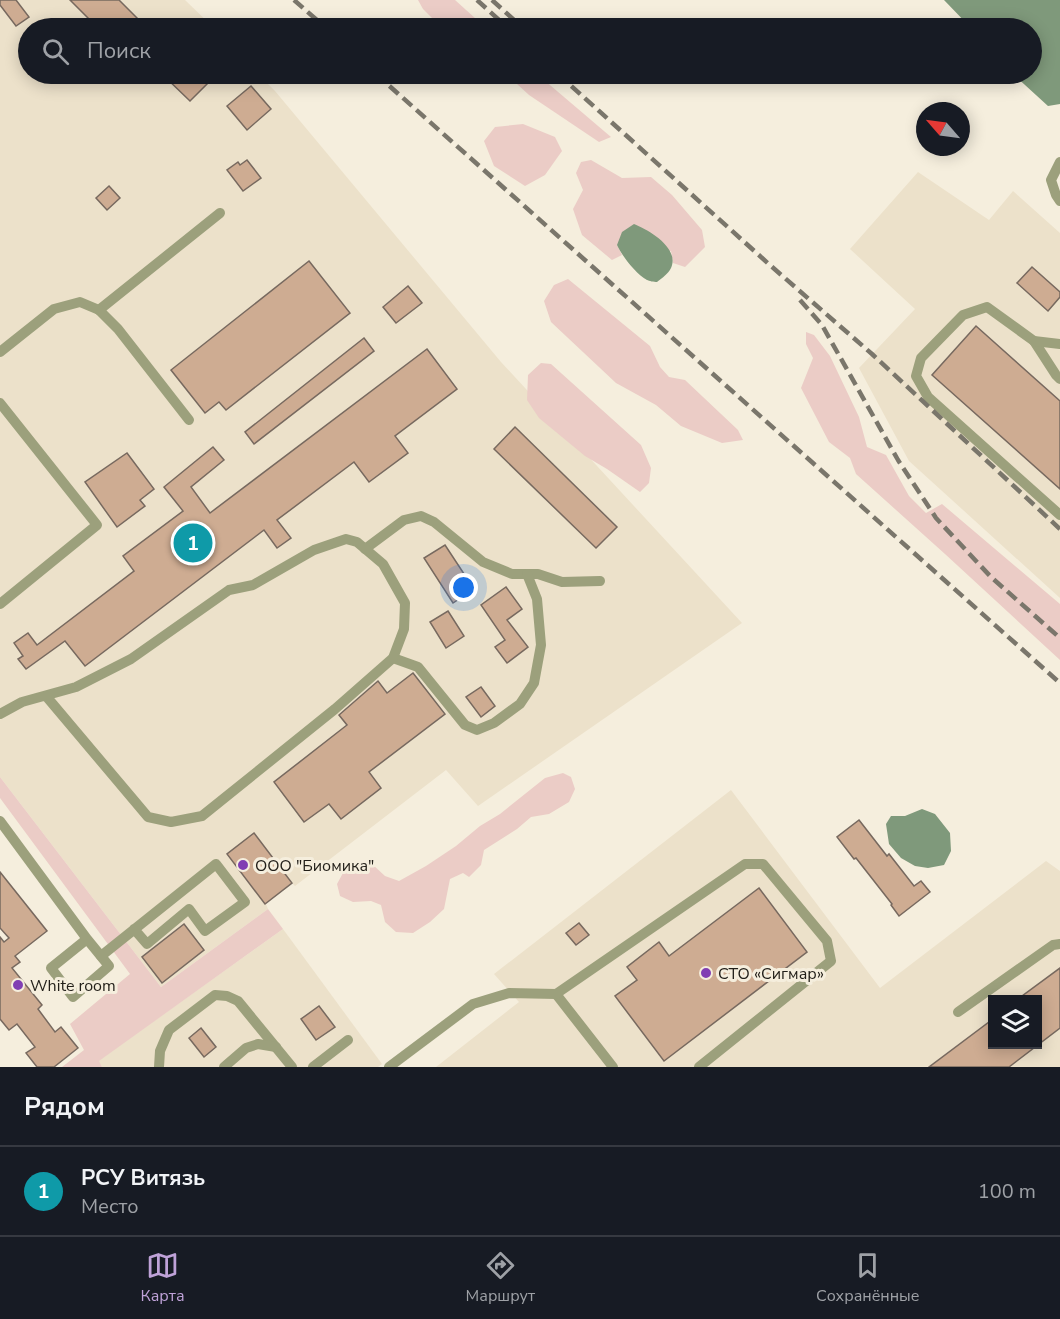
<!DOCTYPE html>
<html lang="ru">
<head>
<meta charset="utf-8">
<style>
  :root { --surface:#171b24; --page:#242831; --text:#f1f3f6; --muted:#9ea1a6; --line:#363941; --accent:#bfa2d8 }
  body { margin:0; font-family:"Nunito Sans",sans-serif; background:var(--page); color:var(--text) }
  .controls { position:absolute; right:18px; bottom:18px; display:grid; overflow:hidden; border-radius:0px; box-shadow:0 3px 15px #0003 }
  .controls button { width:54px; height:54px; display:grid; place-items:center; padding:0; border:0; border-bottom:2px solid var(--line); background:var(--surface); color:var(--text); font:30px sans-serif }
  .compass { position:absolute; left:916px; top:102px; width:54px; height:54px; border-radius:50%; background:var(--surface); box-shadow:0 3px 15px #0003; rotate:298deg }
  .you { position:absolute; left:464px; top:588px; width:21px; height:21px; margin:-15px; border:4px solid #fff; border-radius:50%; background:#1a73e8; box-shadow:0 0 0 9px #1a73e833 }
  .badge { display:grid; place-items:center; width:39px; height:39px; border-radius:50%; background:var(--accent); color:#fff; font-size:20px; font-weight:700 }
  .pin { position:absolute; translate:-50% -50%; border:3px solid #fff; box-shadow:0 2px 6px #0006 }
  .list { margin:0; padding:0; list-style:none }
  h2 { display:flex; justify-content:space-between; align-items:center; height:78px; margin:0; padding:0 24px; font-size:26px }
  h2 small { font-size:20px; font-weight:400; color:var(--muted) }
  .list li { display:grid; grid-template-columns:39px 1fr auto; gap:18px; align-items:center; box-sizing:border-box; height:90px; padding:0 24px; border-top:2px solid var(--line) }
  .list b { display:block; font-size:22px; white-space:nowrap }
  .list p { margin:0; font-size:20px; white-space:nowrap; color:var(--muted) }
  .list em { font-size:20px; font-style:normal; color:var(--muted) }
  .icon { flex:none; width:33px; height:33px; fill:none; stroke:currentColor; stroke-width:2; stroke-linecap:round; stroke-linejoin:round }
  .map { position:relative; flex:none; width:1060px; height:1067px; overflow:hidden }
  .search { position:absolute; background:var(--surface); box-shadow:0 3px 15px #0003; left:18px; right:18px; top:18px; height:66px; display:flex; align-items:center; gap:15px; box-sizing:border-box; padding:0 21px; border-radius:33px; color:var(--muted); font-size:22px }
  .sheet { height:168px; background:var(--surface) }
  nav { display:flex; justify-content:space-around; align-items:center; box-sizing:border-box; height:84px; border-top:2px solid var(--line); background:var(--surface); font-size:16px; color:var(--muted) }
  nav a { display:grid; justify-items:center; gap:3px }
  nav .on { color:var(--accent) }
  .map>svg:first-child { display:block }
</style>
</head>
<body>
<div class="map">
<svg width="1060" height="1067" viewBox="0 0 1060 1067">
  <rect width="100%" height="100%" fill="#f5eedd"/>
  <g fill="#ece1ca" fill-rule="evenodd">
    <path d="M0 0H185L214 28H28V74H258L275 91 501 362 742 623 478 806 446 770 295 886 292 883 266 904 268 909 161 987 0 777Z"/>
    <path d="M918 172 989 220 1013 191 1060 233V598L909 461 859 368 915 309 850 249Z"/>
    <path d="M731 790 880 988 1046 861 1060 871V1067H436L519 1002 494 974ZM992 1000H1038V1044H992Z"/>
    <path d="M283 929 382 1064 378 1067H102L98 1061Z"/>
  </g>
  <g fill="#ebccc6">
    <path d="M418 0H455L486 28H442L423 9Z"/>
    <path d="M506 74H537L611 137 599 142 529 95Z"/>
    <path d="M523 124 555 137 562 151 545 175 525 186 494 166 484 141 495 127Z"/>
    <path d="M591 160 622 178 651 177 672 195 702 230 705 247 685 267 673 263 671 251 617 245 622 255 612 260 582 235 573 209 583 190 576 173 581 162Z"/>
    <path d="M568 279 650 346 660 367 669 377 685 380 738 430 743 440 722 443 681 426 656 405 616 383 551 322 544 301 554 285Z"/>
    <path d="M806 332 814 335 830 356 859 417 867 447 886 455 909 496 926 513 942 504 1060 604V660L945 554 856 474 850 458 829 442 801 388 813 358 806 344Z"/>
    <path d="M541 363 551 364 641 445 651 468 649 483 640 492 607 469 585 456 539 418 527 400 528 375Z"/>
    <path d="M563 773 571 777 575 789 569 802 549 814 531 817 517 829 484 850 481 865 469 877 463 873 450 879 444 909 430 922 413 933 396 932 385 922 381 905 371 901 353 902 340 896 337 884 343 873 355 862 372 864 385 876 399 881 426 866 456 846 480 826 500 814 545 778Z"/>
    <path d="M0 777 161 987 268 909 283 929 99 1061 102 1067H62L84 1050 70 1024 130 974 0 798Z"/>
  </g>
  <g fill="#7f997b">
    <path d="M944 0H1060V104L1048 106 1013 74H1032V28H971Z"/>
    <path d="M634 224C649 230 680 248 671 268 668 274 662 278 657 282 654 282 649 281 647 280 636 274 622 256 617 245L622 232Z"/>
    <path d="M922 809 935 814 950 833 951 851 944 865 928 868 915 866 901 858 889 844 886 824 891 816H905Z"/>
  </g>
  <g fill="#ceac92" stroke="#77695f" stroke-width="1.5">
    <path d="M0 0H16L29 17 16 26 0 5Z"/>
    <path d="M70 0H119L147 28H98Z"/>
    <path d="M162 74H196L207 84 190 101Z"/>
    <path d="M251 86 271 109 247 130 227 106Z"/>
    <path d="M247 160 261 178 243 191 227 170 238 162 240 165Z"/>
    <path d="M109 186 120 198 107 210 96 198Z"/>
    <path d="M309 261 350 313 226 410 219 402 205 413 171 370Z"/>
    <path d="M1032 267 1060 292V297L1048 311 1017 283Z"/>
    <path d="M408 286 422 303 396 323 383 307Z"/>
    <path d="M976 326 1060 401V489L932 375Z"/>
    <path d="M364 338 374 351 254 444 245 432Z"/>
    <path d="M427 349 457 389 395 436 408 453 369 482 354 462 277 520 291 538 277 548 264 530 85 666 65 641 26 669 18 659 23 656 14 643 28 633 37 645 134 571 123 556 183 511 164 487 213 447 224 460 191 487 210 513Z"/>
    <path d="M515 427 617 527 596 548 494 449Z"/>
    <path d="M127 453 154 489 140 500 145 506 117 527 85 482Z"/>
    <path d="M445 545 474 589 453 603 424 558Z"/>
    <path d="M506 587 522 609 507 620 528 647 507 663 495 647 505 640 481 605Z"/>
    <path d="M448 611 464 636 446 648 430 622Z"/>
    <path d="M413 673 445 714 369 772 381 788 341 819 329 804 304 822 274 782 347 725 339 715 378 681 387 693Z"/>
    <path d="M481 687 495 706 481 717 466 697Z"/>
    <path d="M859 820 887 856 889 854 914 886 921 881 930 892 899 916 891 905 892 904 856 858 854 859 837 837Z"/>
    <path d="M254 833 292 883 265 904 227 854Z"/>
    <path d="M0 872 47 931 15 956 20 962 12 968 42 1005 38 1009 55 1032 61 1027 78 1048 54 1067H37L26 1053 35 1047 17 1024 9 1030 0 1019V937L4 942 9 938 0 928Z"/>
    <path d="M759 888 807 952 664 1061 615 996 637 980 627 967 659 942 669 956Z"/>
    <path d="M579 923 589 935 576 945 566 933Z"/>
    <path d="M184 924 204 950 162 983 142 957Z"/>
    <path d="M1060 968V1028L1009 1067H929L993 1019V1044H1038V999H1018Z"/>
    <path d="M319 1006 335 1027 316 1040 301 1019Z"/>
    <path d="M201 1028 216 1047 204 1057 189 1038Z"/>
  </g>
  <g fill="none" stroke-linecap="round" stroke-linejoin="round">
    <g stroke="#9ca07c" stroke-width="10">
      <path d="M1060 162 1051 180 1056 195 1060 201"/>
      <path d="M99 310 220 213"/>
      <path d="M1034 341 1056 375 1060 379"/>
      <path d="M1060 344 1034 341 987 307 963 315 921 358 916 376 928 397 1060 515"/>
      <path d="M0 352 54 309 80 302 99 310 118 329 189 420"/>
      <path d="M0 403 97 525 0 604"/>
      <path d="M365 549 404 520 421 516 434 522 483 562 512 574H538L562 582 600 581"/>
      <path d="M393 658 418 667 465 725 477 730 494 723 520 704 534 683 541 645 537 599 527 574"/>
      <path d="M0 714 22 702 76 687 131 659 229 590 253 585 314 550 346 539 357 542 383 564 405 603 404 629 393 658 335 709 202 816 171 822 148 817 46 696"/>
      <path d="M0 821 87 939 109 966 73 997 51 968 87 939"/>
      <path d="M101 956 216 864 245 902 205 931 189 909 147 944 134 929"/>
      <path d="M556 994 613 1067"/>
      <path d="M958 1012 1053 945 1060 944"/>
      <path d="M159 1067 160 1051 169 1030 215 995 227 996 238 1001 292 1067"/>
      <path d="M224 1067 246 1048 258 1044 276 1047"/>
      <path d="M313 1067 348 1040"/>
      <path d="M389 1067 473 1004 509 993 556 994 745 864H763L827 941 831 961 699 1067"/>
    </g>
    <g stroke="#7a766b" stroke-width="4.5" stroke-dasharray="12 6" stroke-linecap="butt">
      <path d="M294 0 326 28"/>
      <path d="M477 0 508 28"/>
      <path d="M492 0 523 28"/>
      <path d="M376 74 1060 683"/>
      <path d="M558 74 771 266 872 354 1060 529"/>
      <path d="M800 300 822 325 898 460 936 518 991 577 1060 638"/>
    </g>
  </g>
  <g fill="#813eb3" stroke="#f5eedd" stroke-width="2">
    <circle cx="243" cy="865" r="6"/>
    <circle cx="706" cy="973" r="6"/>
    <circle cx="18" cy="985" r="6"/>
  </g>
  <g text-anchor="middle" stroke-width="6" stroke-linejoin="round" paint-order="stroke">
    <g font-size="16" fill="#211e18" stroke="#f5eedd" text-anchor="start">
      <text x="255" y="871">ООО "Биомика"</text>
      <text x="718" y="979">СТО «Сигмар»</text>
      <text x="30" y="991">White room</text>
    </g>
  </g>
</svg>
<div class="controls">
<button><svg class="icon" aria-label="layers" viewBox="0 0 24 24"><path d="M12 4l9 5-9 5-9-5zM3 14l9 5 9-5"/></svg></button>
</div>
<svg class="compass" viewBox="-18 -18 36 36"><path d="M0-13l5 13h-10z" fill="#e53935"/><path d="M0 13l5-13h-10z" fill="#9ea1a6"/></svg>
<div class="you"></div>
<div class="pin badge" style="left:193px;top:543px;background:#0f9aa8">1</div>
<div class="search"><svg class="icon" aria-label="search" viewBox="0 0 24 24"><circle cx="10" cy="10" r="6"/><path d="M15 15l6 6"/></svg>Поиск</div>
</div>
<section class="sheet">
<h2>Рядом<small></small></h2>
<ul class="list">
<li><span class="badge" style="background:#0f9aa8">1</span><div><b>РСУ Витязь</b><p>Место</p></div><em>100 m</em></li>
</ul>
</section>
<nav>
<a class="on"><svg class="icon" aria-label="map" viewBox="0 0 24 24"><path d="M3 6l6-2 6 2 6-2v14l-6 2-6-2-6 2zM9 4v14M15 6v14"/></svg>Карта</a>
<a><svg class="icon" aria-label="directions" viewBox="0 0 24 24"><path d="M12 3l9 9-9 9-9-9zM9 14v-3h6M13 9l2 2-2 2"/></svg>Маршрут</a>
<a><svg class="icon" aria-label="saved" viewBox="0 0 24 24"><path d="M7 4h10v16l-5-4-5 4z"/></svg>Сохранённые</a>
</nav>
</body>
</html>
